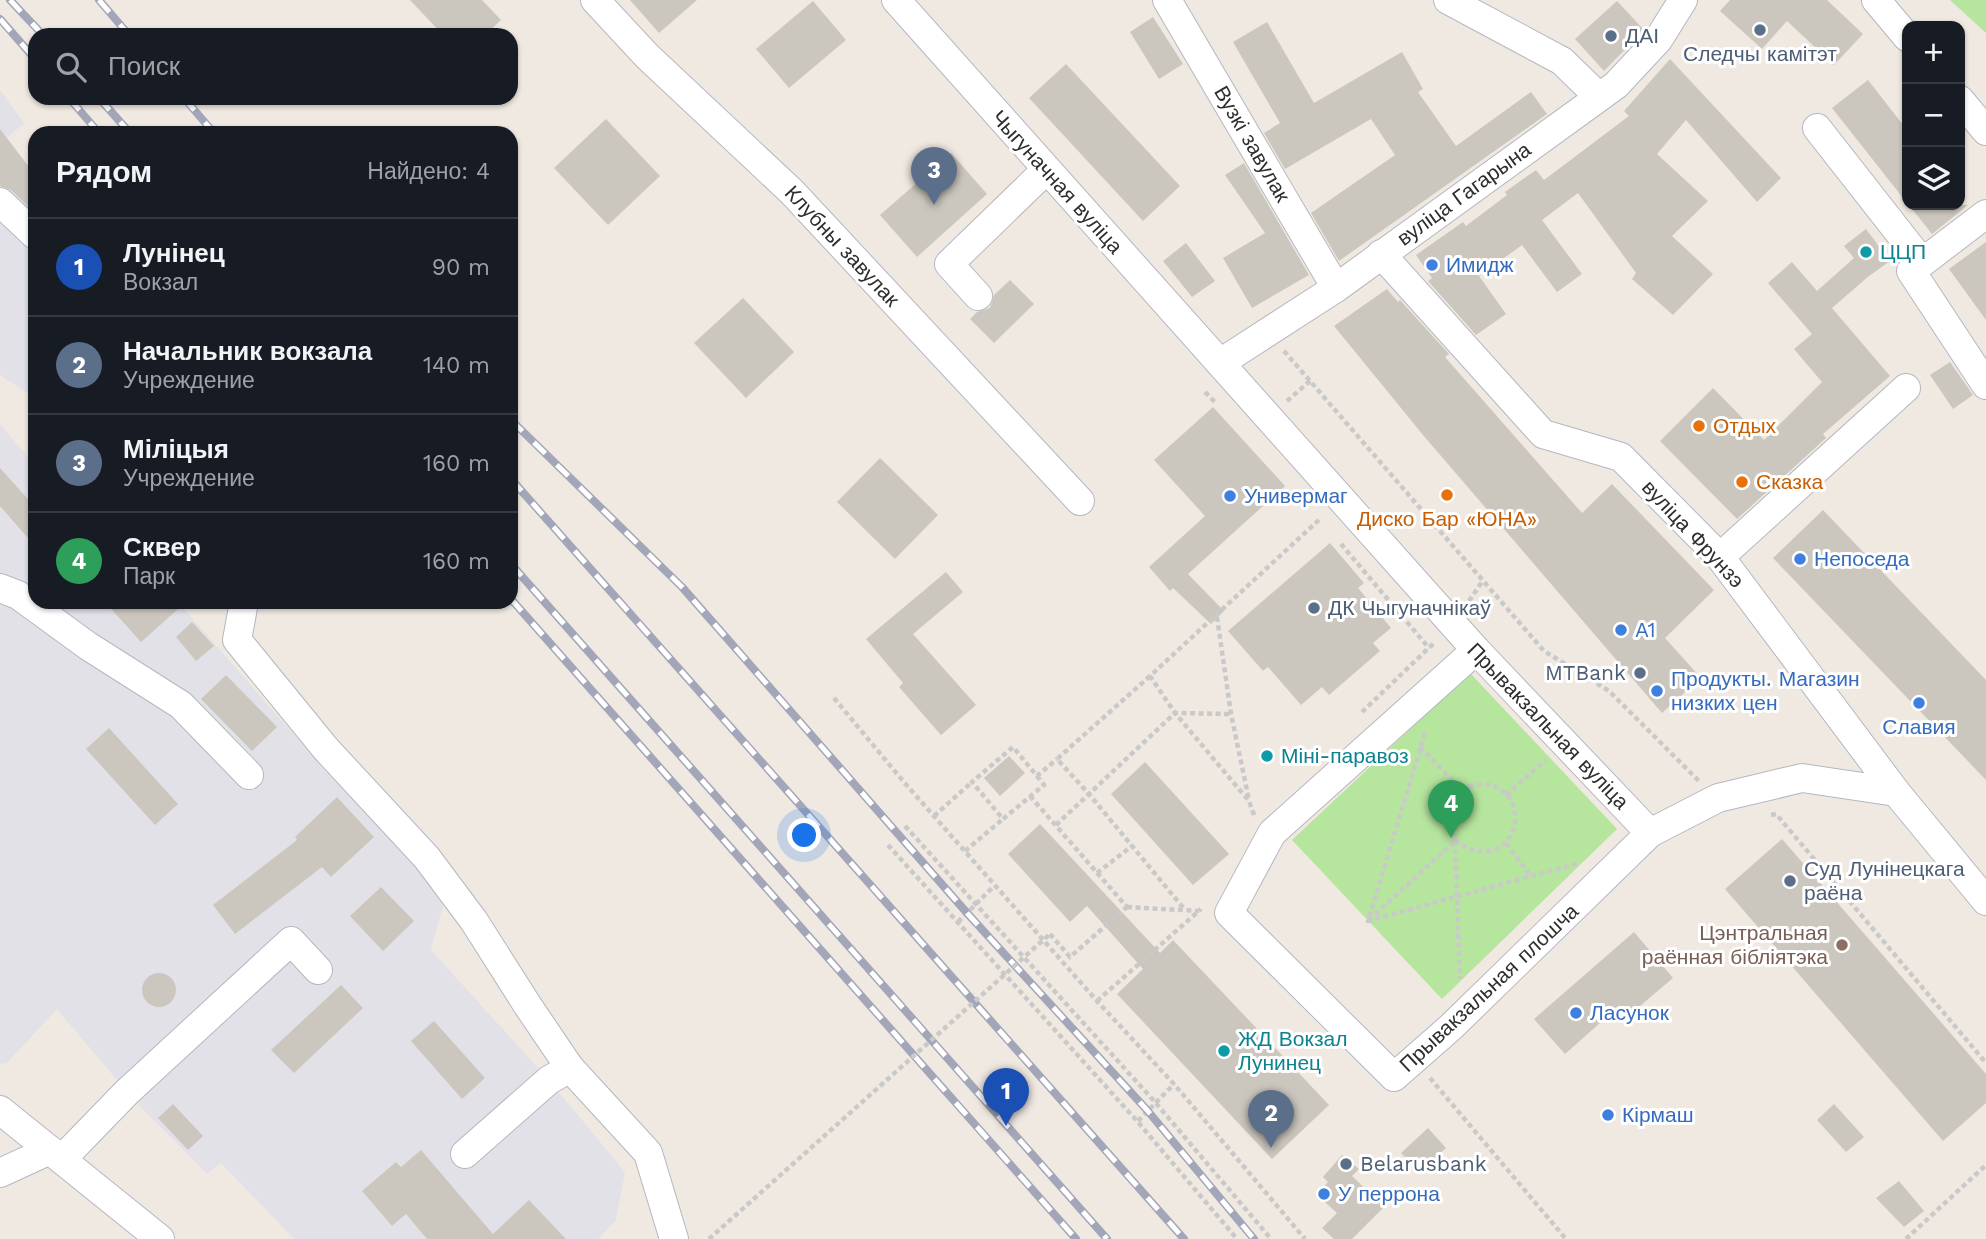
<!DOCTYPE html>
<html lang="ru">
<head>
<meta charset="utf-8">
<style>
  :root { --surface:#171b24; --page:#242831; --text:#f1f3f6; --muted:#9ea1a6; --line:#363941; --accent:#4264fb }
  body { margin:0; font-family:"Work Sans",sans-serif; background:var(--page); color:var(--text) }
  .controls { position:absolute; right:21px; top:21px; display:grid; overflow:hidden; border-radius:14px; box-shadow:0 2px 5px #0004 }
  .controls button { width:63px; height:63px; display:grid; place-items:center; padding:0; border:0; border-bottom:2px solid var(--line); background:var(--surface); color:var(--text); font:35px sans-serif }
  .you { position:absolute; left:805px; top:836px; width:24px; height:24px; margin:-18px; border:5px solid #fff; border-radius:50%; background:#1a73e8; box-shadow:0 0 0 10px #1a73e833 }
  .badge { display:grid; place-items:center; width:46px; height:46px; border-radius:50%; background:var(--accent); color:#fff; font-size:23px; font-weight:700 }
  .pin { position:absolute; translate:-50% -58px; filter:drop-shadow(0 2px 4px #0008) }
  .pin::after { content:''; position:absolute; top:37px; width:24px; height:21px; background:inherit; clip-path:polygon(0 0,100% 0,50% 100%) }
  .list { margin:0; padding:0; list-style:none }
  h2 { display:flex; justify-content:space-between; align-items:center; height:91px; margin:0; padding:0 28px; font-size:30px }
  h2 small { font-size:23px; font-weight:400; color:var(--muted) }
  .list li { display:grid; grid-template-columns:46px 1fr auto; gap:21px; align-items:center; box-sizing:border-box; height:98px; padding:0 28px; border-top:2px solid var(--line) }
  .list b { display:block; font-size:26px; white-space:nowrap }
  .list p { margin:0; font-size:23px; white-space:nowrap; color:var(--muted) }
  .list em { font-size:23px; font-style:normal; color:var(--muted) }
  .icon { flex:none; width:38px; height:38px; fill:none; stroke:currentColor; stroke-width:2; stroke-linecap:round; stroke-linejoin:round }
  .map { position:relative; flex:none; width:1986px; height:1239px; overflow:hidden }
  .search { position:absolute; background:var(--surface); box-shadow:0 2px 5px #0004; left:28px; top:28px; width:490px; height:77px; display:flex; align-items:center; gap:18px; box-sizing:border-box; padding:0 24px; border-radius:21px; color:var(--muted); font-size:26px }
  .panel { position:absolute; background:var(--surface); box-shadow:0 2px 5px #0004; left:28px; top:126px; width:490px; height:483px; border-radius:21px }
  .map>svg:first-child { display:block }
</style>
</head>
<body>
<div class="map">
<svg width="1986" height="1239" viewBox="0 0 1986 1239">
  <rect width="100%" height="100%" fill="#efe9e1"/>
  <g fill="#e3e1e8">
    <path d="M0 90 24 123 7 138 35 175V398L0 375Z"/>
    <path d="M0 424 35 465V602H178L329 775 446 895 431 950 549 1080 625 1172 616 1220 598 1239H294L221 1163 207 1174 132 1098 57 1009 7 1063 0 1064Z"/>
  </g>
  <g fill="#b6e59e">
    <path d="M1950 0H1986V33Z"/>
    <path d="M1470 673 1617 829 1442 999 1292 840Z"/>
  </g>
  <g fill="#cbc7bf">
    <path d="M410 0H482L501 20 485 35H443Z"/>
    <path d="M630 0H697L659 33Z"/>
    <path d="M1730 0H1827L1863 34 1834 65 1787 21 1762 49 1720 11Z"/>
    <path d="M813 1 846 40 789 88 756 49Z"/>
    <path d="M1617 1 1644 30 1604 71 1575 39Z"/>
    <path d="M1153 17 1183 64 1159 79 1130 32Z"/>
    <path d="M1267 22 1314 103 1402 52 1423 89 1418 92 1456 146 1531 92 1547 114 1339 261 1311 213 1395 155 1371 119 1285 169 1264 133 1280 123 1233 42Z"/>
    <path d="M1670 59 1781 178 1757 202 1686 120 1657 154 1708 201 1672 236 1713 274 1673 315 1632 279 1636 273 1578 193 1542 220 1582 274 1557 292 1522 245 1479 276 1506 314 1476 335 1428 281 1432 278 1416 255 1463 222 1466 226 1507 195 1505 192 1536 170 1544 180 1629 116 1624 111Z"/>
    <path d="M1066 64 1180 186 1143 221 1029 98Z"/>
    <path d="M1868 80 1907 130V203L1832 108Z"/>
    <path d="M606 119 660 176 608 225 554 168Z"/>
    <path d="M0 129 35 175V208L32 210 11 190 0 186Z"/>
    <path d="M951 153 987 194 917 257 880 215Z"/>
    <path d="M1244 163 1309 275 1252 308 1223 258 1265 233 1225 175Z"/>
    <path d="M1909 205H1968L1932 234Z"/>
    <path d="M1866 229 1890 261 1869 276 1832 308 1890 376 1823 434 1826 438 1737 519 1660 441 1713 388 1764 440 1822 382 1794 349 1812 334 1768 283 1792 262 1817 291 1854 258 1844 246Z"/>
    <path d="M1986 242V320L1949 269Z"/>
    <path d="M1186 243 1215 281 1192 297 1163 261Z"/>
    <path d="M1010 280 1034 304 994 343 970 319 977 312 990 308 994 295Z"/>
    <path d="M1387 289 1398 302 1400 300 1449 354 1445 357 1582 513 1612 484 1714 590 1665 638 1701 678 1662 713 1423 435 1334 326Z"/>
    <path d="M743 298 794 352 746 398 694 343Z"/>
    <path d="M1950 362 1973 395 1953 409 1930 375Z"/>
    <path d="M1213 407 1285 486 1188 574 1224 611 1211 624 1173 588 1170 591 1149 567 1205 516 1154 460Z"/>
    <path d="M880 458 938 515 895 559 837 502Z"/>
    <path d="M0 468 35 507V546L0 506Z"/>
    <path d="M1823 510 1986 680V780L1773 558Z"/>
    <path d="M1330 543 1364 583 1358 588 1391 628 1373 643 1380 651 1329 695 1322 687 1301 705 1268 667 1263 671 1228 631Z"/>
    <path d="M946 572 963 592 913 634 976 705 941 735 899 687 903 683 866 639Z"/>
    <path d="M105 602H186L141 642Z"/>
    <path d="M192 622 214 646 196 661 176 637Z"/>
    <path d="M226 675 277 727 252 751 201 699Z"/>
    <path d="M109 728 178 804 155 825 86 749Z"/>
    <path d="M1009 756 1025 773 1000 796 984 778Z"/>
    <path d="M1145 762 1229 854 1193 885 1111 794Z"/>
    <path d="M337 797 374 837 331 877 322 867 235 934 213 905 297 840 295 837Z"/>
    <path d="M1040 824 1160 953 1173 940 1329 1105 1272 1159 1117 994 1143 969 1087 906 1070 922 1008 854Z"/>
    <path d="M1782 839 1986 1074V1103L1943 1141 1725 889Z"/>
    <path d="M381 887 414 921 383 951 350 916Z"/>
    <path d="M1634 932 1673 978 1627 1017 1618 1007 1565 1054 1534 1019Z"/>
    <circle cx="159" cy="990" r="17"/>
    <path d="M341 985 363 1008 294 1073 271 1050Z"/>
    <path d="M434 1021 485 1078 462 1099 411 1041Z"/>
    <path d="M173 1104 203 1136 188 1150 158 1118Z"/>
    <path d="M1834 1104 1864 1137 1846 1152 1817 1120Z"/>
    <path d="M1428 1128 1446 1148 1419 1172 1401 1153Z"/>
    <path d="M421 1150 493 1234 529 1200 566 1239H427L406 1214 392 1226 362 1191 396 1162 401 1167Z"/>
    <path d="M1342 1155 1359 1169 1352 1176 1384 1207 1352 1239H1334L1322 1228 1337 1213 1317 1195 1328 1182 1323 1177Z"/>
    <path d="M1899 1181 1924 1211 1904 1227 1876 1198Z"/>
  </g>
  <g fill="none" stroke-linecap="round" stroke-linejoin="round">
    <defs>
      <g id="minor">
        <path d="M595 0 647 56 792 192 1080 501"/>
        <path d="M896 0 1476 650 1650 833"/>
        <path d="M1167 0 1336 288"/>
        <path d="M1448 0 1562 61 1599 97"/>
        <path d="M1876 0 1907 37"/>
        <path d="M1960 100 1986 131"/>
        <path d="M1817 128 1922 262"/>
        <path d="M0 202 35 235"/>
        <path d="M1986 214 1911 271 1986 385"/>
        <path d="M1381 254 1543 434 1621 457 1720 557 1896 792 1986 901"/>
        <path d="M978 296 949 264 1046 170"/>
        <path d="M1220 363 1336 288 1616 85 1658 40 1683 0"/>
        <path d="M1720 557 1906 388"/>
        <path d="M0 588 18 595 88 646 181 705 249 775"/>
        <path d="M244 602 237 640 326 749 427 858 474 921 528 1006 570 1068"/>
        <path d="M1476 650 1272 833 1229 913 1394 1077 1451 1027 1650 833 1718 798 1802 778 1896 792"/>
        <path d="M0 1110 160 1239"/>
        <path d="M465 1154 549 1080 570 1068 648 1153 674 1239"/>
        <path d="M62 1159 127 1092 291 941 318 970"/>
        <path d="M0 1173 50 1150"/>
      </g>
    </defs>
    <use href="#minor" stroke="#b4b7c1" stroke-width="30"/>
    <g stroke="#c9c9c9" stroke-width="4.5" stroke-dasharray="5 3.5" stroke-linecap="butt">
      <path d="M1284 351 1544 651 1609 691 1699 781"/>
      <path d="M1205 392 1215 402"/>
      <path d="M1287 401 1310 381"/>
      <path d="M1341 544 1429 648"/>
      <path d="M1469 601 1482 582"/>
      <path d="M1217 617 1231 714 1249 800"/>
      <path d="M1150 676 1057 759 1089 794 1185 910"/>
      <path d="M834 698 903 781 1097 1001 1174 1084 1305 1239"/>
      <path d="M1362 712 1434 643"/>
      <path d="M1425 733 1368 921 1579 863"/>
      <path d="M1420 747 1462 790"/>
      <path d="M1037 776 1044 785 1003 819 972 782 1013 747 1037 776 1057 759"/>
      <path d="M1506 795 1546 760"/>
      <path d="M1030 796 1127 907"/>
      <path d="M1254 815 1249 801 1175 713 1150 676 1320 519"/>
      <path d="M1771 815 1776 814 1986 1063"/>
      <path d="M934 816 972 782"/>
      <path d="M1056 825 1175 713 1231 714"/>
      <path d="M905 826 1155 1102 1271 1239"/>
      <path d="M1455 840C1472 855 1499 857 1511 835 1516 827 1516 817 1514 808 1500 762 1426 788 1455 840L1460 979"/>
      <path d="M1506 843 1531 876"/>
      <path d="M888 845 1137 1121 1237 1239"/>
      <path d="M965 851 1003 819"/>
      <path d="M1097 873 1132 846"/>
      <path d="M1127 907 1199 911"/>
      <path d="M1369 920 1455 841"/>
      <path d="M958 922 994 886"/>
      <path d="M1050 934 1070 957 1127 907"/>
      <path d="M1097 1001 1201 909"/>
      <path d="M1430 1078 1566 1239"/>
      <path d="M1138 1121 1174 1084"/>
      <path d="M1906 1239 1986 1165"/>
    </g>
    <use href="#minor" stroke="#fff" stroke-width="28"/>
    <defs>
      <g id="rail">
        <path d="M10 0 43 35"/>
        <path d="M99 0 129 35"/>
        <path d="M0 19 35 59"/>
        <path d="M69 98 99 133"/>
        <path d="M99 98 130 133"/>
        <path d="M184 98 214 133"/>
        <path d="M511 420 682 587 967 913 1147 1110 1254 1239"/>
        <path d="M511 479 1184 1239"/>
        <path d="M511 564 1107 1239"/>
        <path d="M511 599 1076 1239"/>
      </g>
    </defs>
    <use href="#rail" stroke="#a3a6b8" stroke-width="8"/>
    <use href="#rail" stroke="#fff" stroke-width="5" stroke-dasharray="16" stroke-linecap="butt"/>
    <path stroke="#c9c9c9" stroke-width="4.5" stroke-dasharray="5 3.5" stroke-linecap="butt" d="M709 1239 1050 934"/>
  </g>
  <g fill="#5c6f8a" stroke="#fff" stroke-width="2.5">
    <circle cx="1760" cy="30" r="7"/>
    <circle cx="1611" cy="36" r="7"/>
    <circle cx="1314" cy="608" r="7"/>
    <circle cx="1640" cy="673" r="7"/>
    <circle cx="1790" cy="881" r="7"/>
    <circle cx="1346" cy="1164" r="7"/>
  </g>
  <g fill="#0f9aa8" stroke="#fff" stroke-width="2.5">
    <circle cx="1866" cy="252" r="7"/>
    <circle cx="1267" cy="756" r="7"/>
    <circle cx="1224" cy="1051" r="7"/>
  </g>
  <g fill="#3f7fe0" stroke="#fff" stroke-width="2.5">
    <circle cx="1432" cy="265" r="7"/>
    <circle cx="1230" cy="496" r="7"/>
    <circle cx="1800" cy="559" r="7"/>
    <circle cx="1621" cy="630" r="7"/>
    <circle cx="1657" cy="691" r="7"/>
    <circle cx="1919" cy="703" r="7"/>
    <circle cx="1576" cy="1013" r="7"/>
    <circle cx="1608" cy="1115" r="7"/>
    <circle cx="1324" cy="1194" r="7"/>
  </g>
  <g fill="#e8710a" stroke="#fff" stroke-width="2.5">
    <circle cx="1699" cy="426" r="7"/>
    <circle cx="1742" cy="482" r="7"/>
    <circle cx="1447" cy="495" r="7"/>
  </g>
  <circle fill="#8d6e63" stroke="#fff" stroke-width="2.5" cx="1842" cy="945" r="7"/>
  <g text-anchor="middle" stroke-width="6" stroke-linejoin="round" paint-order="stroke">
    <g font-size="21" fill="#4e5e75" stroke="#fff" text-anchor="start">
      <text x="1625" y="43">ДАІ</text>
      <text x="1760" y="61" text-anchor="middle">Следчы камітэт</text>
      <text x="1328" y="615">ДК Чыгуначнікаў</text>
      <text x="1626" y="680" text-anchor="end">MTBank</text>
      <text x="1804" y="876">Суд Лунінецкага<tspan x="1804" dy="24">раёна</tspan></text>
      <text x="1360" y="1171">Belarusbank</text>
    </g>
    <g font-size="21" fill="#2e2e2e" stroke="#fff">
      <text transform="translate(1252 144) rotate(60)" y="7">Вузкі завулак</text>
      <text transform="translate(1057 182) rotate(48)" y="7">Чыгуначная вуліца</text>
      <text transform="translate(1464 194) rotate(-36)" y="7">вуліца Гагарына</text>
      <text transform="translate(842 246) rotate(47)" y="7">Клубны завулак</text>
      <text transform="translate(1693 534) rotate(47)" y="7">вуліца Фрунзэ</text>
      <text transform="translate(1548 726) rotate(46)" y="7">Прывакзальная вуліца</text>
      <text transform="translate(1489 988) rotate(-43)" y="7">Прывакзальная плошча</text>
    </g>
    <g font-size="21" fill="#0d838f" stroke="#fff" text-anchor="start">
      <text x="1880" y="259">ЦЦП</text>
      <text x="1281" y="763">Міні-паравоз</text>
      <text x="1238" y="1046">ЖД Вокзал<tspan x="1238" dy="24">Лунинец</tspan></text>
    </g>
    <g font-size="21" fill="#366cbe" stroke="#fff" text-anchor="start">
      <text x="1446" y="272">Имидж</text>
      <text x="1244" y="503">Универмаг</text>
      <text x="1814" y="566">Непоседа</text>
      <text x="1635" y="637">A1</text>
      <text x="1671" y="686">Продукты. Магазин<tspan x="1671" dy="24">низких цен</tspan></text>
      <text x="1919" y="734" text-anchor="middle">Славия</text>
      <text x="1590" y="1020">Ласунок</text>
      <text x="1622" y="1122">Кірмаш</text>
      <text x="1338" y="1201">У перрона</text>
    </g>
    <g font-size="21" fill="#c56008" stroke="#fff" text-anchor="start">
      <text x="1713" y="433">Отдых</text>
      <text x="1756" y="489">Сказка</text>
      <text x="1447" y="526" text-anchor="middle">Диско Бар «ЮНА»</text>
    </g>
    <g font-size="21" fill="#785e54" stroke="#fff" text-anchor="end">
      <text x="1828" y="940">Цэнтральная<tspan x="1828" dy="24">раённая бібліятэка</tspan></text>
    </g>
  </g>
</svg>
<div class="controls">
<button>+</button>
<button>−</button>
<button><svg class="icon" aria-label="layers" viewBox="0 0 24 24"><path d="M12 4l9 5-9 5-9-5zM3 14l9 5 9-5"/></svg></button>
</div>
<div class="you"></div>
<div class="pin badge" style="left:1006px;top:1126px;background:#1a4fb4">1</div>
<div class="pin badge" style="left:1271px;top:1148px;background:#5c6f8a">2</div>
<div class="pin badge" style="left:934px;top:205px;background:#5c6f8a">3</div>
<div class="pin badge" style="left:1451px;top:838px;background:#2e9e5b">4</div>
<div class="search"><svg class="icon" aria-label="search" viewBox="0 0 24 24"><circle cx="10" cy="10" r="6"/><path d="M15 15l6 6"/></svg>Поиск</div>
<section class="panel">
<h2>Рядом<small>Найдено: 4</small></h2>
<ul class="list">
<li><span class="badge" style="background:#1a4fb4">1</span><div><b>Лунінец</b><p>Вокзал</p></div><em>90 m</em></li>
<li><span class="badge" style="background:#5c6f8a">2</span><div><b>Начальник вокзала</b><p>Учреждение</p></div><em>140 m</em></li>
<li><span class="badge" style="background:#5c6f8a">3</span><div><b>Міліцыя</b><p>Учреждение</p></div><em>160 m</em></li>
<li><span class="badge" style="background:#2e9e5b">4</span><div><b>Сквер</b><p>Парк</p></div><em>160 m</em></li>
</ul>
</section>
</div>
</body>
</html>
